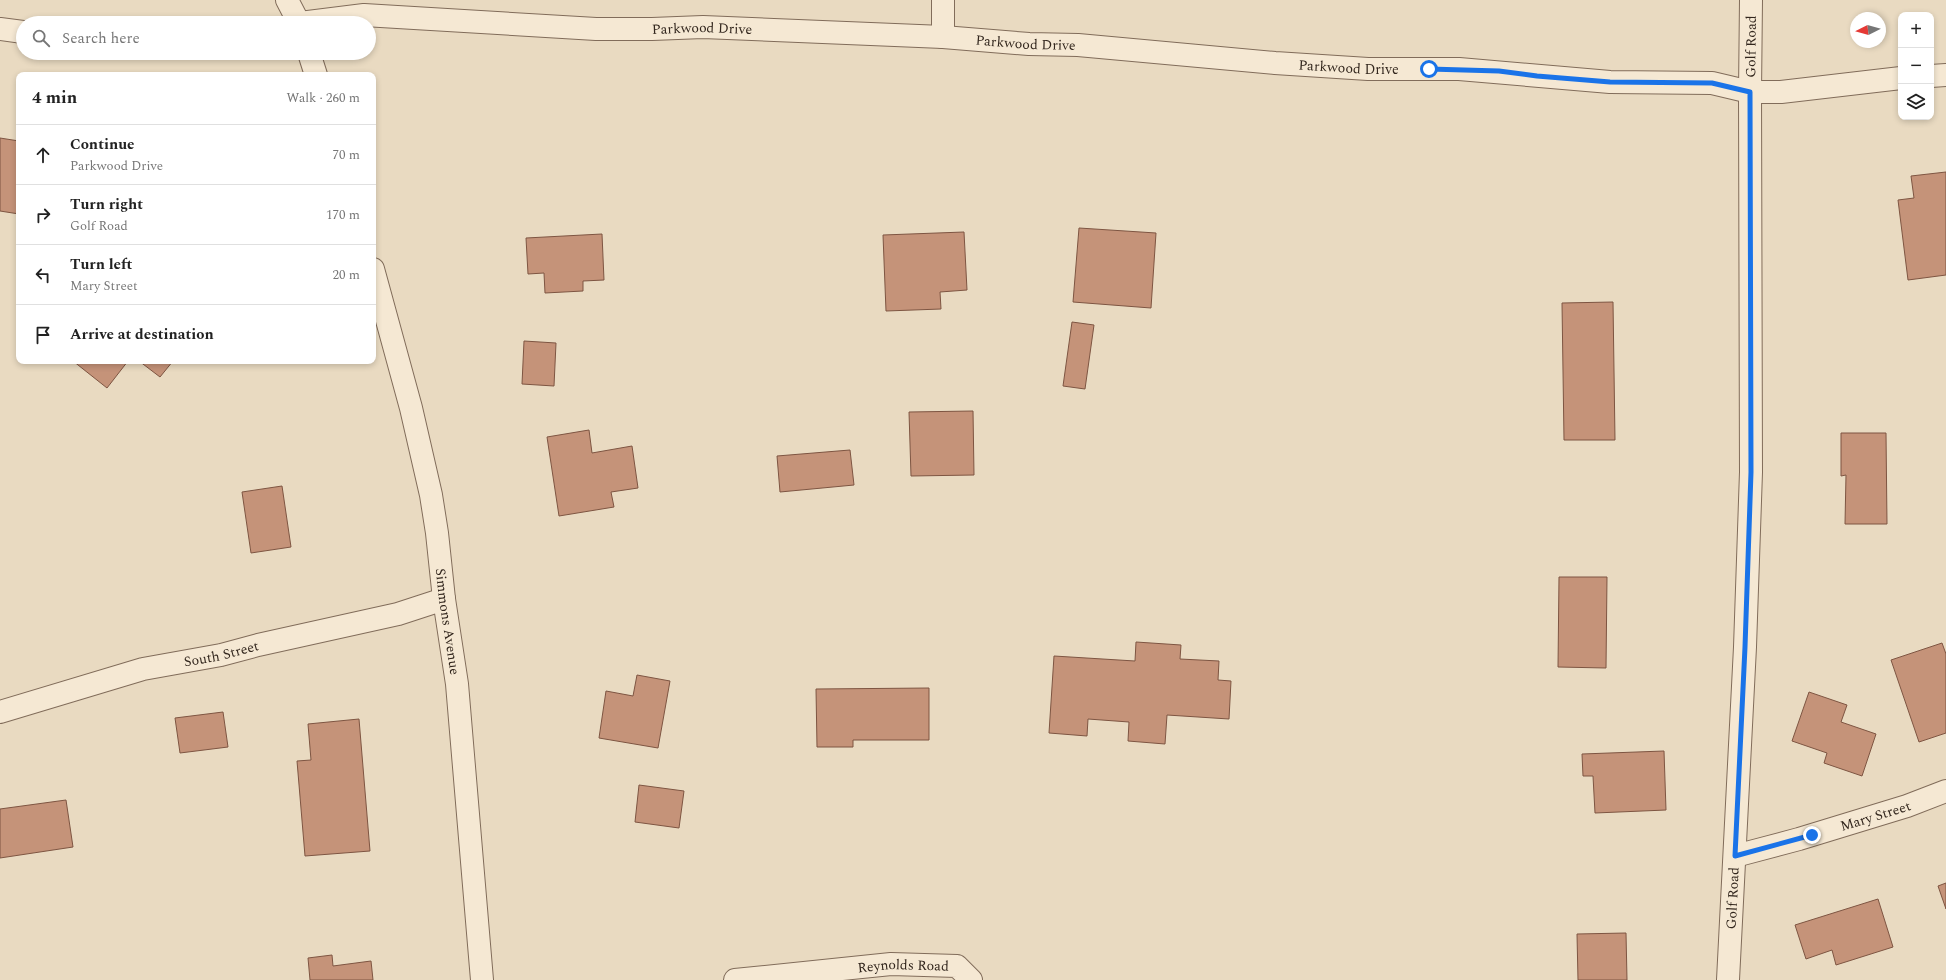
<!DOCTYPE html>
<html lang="en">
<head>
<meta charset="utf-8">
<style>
  :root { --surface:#fff; --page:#f2f2f2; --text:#222; --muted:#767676; --line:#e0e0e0 }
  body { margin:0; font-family:Spectral,serif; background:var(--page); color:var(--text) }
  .controls { position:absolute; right:12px; top:12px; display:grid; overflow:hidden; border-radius:8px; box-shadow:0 2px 6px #0003 }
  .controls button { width:36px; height:36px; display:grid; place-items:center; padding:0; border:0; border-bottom:1px solid var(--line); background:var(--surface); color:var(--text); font:20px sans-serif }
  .compass { position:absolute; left:1850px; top:12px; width:36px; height:36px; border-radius:50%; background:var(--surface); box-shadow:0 2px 6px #0003; rotate:264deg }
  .stop { position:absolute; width:12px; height:12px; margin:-9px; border:3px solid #1a73e8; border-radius:50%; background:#fff }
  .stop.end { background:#1a73e8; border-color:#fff; box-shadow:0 1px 4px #0008 }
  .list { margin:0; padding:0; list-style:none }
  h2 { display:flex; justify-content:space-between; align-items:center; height:52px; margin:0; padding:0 16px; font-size:17px }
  h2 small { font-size:13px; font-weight:400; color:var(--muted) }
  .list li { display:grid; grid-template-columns:26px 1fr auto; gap:12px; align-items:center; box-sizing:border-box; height:60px; padding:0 16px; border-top:1px solid var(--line) }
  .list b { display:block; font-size:15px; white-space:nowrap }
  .list p { margin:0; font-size:13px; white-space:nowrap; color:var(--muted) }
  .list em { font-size:13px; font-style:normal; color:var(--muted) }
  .icon { flex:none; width:22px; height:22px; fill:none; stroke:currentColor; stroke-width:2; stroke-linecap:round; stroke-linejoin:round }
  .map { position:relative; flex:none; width:1946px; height:980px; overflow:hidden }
  .search { position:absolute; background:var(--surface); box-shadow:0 2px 6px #0003; left:16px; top:16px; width:360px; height:44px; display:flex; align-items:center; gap:10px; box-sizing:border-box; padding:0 14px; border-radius:22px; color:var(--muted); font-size:15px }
  .panel { position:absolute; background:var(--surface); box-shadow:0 2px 6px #0003; left:16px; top:72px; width:360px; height:292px; border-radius:8px }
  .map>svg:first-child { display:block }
</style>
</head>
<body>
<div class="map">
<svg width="1946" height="980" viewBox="0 0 1946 980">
  <rect width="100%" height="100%" fill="#e9dac1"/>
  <g fill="#c59379" stroke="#7e5542">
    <path d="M0 138 19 141V139V214L0 211Z"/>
    <path d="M1946 172V275L1908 280 1898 200 1914 198 1911 176Z"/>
    <path d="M1079 228 1156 233 1151 308 1073 302Z"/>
    <path d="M964 232 967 290 940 292 941 309 886 311 883 235Z"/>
    <path d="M602 234 604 280 583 281V291L545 293 544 273 528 274 526 238Z"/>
    <path d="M1613 302 1615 440H1564L1562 303Z"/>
    <path d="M1072 322 1094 325 1085 389 1063 386Z"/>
    <path d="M524 341 556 343 554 386 522 384Z"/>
    <path d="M73 361H128L107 388Z"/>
    <path d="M139 361H173L160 377Z"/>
    <path d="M973 411 974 475 911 476 909 412Z"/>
    <path d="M589 430 592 453 632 446 638 488 611 492 614 507 559 516 547 437Z"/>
    <path d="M1841 433H1886L1887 524H1845L1846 475 1841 476Z"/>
    <path d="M850 450 854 485 780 492 777 456Z"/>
    <path d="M282 486 291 547 251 553 242 492Z"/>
    <path d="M1559 577H1607L1606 668 1558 667Z"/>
    <path d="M1136 642 1181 645 1180 659 1219 661 1218 680 1231 681 1229 719 1167 715 1165 744 1128 741 1129 722 1088 719 1087 736 1049 733 1054 656 1135 661Z"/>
    <path d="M1942 643 1946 654V733L1919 742 1891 660Z"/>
    <path d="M637 675 670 681 658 748 599 738 606 691 633 696Z"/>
    <path d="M929 688V740H853V747H817L816 689Z"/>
    <path d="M1809 692 1847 705 1841 722 1876 734 1862 776 1824 763 1827 753 1792 741Z"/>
    <path d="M223 712 228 747 180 753 175 718Z"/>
    <path d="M359 719 370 851 305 856 297 761 311 760 308 724Z"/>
    <path d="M1664 751 1666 810 1595 813 1593 776H1583L1582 754Z"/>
    <path d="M639 785 684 791 679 828 635 822Z"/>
    <path d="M66 800 73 847 0 858V809Z"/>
    <path d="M1946 883V909L1938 886Z"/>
    <path d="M1878 899 1893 947 1836 965 1832 950 1806 959 1795 925Z"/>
    <path d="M1626 933 1627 980H1578L1577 934Z"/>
    <path d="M332 955 333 966 371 961 373 980H310L308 958Z"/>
  </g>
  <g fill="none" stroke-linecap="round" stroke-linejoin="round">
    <defs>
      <g id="minor">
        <path d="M287 0 299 23"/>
        <path id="s1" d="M300 23 364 15 596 29H652L703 27 943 37 1029 44 1078 45 1275 63 1368 69H1459L1610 82 1712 83 1750 92H1781L1901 78"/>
        <path d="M0 29 23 32"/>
        <path d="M943 37V0"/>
        <path d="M309 53 316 75"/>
        <path d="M1931 76 1946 75"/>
        <path id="s2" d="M373 269 411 408 431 495 437 533 444 599 457 684 482 980"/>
        <path id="s3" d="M0 712 143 669 221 655 258 645 398 614 444 599"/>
        <path id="s4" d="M1735 856 1799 839 1907 806 1946 791"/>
        <path id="s5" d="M735 980 891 964 957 966 971 980"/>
        <path id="s6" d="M1728 980 1745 647 1751 472 1750 92 1751 0"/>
      </g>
    </defs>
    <use href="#minor" stroke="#816c5a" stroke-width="24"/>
    <use href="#minor" stroke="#f5e8d3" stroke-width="22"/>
  </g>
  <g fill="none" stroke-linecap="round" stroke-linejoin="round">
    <path stroke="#1a73e8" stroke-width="5" d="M1429 69 1499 71 1537 76 1610 82 1712 83 1750 92 1751 472 1745 647 1735 856 1812 835"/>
  </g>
  <g text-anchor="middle" stroke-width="3" stroke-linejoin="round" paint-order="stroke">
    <g font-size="14" fill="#32261d" stroke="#f2e5cf">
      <text dy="5" stroke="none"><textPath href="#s1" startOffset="403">Parkwood Drive</textPath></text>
      <text dy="5" stroke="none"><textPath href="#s1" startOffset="727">Parkwood Drive</textPath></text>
      <text dy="5" stroke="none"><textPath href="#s6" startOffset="934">Golf Road</textPath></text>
      <text dy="5" stroke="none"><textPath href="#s1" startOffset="1051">Parkwood Drive</textPath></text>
      <text dy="5" stroke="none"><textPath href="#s2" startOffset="361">Simmons Avenue</textPath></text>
      <text dy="5" stroke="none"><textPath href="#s3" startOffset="229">South Street</textPath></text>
      <text dy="5" stroke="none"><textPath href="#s4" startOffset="146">Mary Street</textPath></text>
      <text dy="5" stroke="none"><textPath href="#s6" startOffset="82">Golf Road</textPath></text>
      <text dy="5" stroke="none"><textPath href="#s5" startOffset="169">Reynolds Road</textPath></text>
    </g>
  </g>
</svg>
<div class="controls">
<button>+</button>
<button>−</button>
<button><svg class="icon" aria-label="layers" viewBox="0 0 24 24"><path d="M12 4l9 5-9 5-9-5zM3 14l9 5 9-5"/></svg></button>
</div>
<svg class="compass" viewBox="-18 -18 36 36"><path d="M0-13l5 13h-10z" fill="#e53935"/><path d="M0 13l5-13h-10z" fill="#767676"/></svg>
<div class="stop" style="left:1429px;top:69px"></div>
<div class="stop end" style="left:1812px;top:835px"></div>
<div class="search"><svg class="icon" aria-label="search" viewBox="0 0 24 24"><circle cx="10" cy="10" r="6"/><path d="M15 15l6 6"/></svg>Search here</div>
<section class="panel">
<h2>4 min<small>Walk · 260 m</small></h2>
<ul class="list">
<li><svg class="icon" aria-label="ahead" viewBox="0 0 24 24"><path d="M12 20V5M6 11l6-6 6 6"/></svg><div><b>Continue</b><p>Parkwood Drive</p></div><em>70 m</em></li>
<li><svg class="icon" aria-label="right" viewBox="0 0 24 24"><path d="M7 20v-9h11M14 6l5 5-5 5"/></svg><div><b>Turn right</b><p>Golf Road</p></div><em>170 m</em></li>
<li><svg class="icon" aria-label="left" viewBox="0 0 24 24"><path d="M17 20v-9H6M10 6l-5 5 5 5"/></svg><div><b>Turn left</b><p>Mary Street</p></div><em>20 m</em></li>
<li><svg class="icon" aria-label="arrive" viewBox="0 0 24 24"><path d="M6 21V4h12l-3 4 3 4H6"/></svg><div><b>Arrive at destination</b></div></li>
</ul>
</section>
</div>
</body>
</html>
